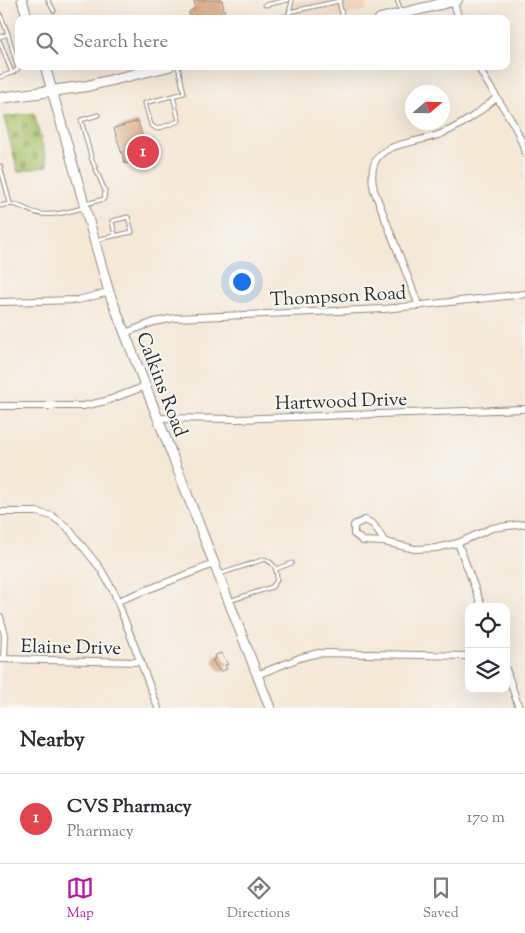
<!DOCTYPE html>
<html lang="en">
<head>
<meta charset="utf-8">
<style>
  :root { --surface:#fff; --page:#f7f7f7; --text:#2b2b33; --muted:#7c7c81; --line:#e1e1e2; --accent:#b5179e }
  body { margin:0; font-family:"Sorts Mill Goudy",serif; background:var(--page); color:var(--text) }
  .controls { position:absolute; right:15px; bottom:15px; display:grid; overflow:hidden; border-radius:10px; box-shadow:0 5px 20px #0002 }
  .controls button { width:45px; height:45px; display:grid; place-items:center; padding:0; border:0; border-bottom:1px solid var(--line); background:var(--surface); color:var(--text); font:25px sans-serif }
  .compass { position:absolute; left:405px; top:85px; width:45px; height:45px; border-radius:50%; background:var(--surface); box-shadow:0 5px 20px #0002; rotate:70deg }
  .you { position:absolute; left:241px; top:281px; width:18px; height:18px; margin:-12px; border:4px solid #fff; border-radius:50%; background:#1a73e8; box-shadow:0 0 0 8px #1a73e833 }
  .badge { display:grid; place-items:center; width:32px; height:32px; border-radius:50%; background:var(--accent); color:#fff; font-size:16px; font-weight:700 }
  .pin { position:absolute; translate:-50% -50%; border:2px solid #fff; box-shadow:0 1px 5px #0006 }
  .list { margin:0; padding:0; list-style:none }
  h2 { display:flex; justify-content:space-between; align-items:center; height:65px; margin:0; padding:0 20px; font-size:21px }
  h2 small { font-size:16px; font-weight:400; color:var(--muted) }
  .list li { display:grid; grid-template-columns:32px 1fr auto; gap:15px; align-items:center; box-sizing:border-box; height:90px; padding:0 20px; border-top:1px solid var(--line) }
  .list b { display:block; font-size:19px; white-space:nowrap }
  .list p { margin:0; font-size:16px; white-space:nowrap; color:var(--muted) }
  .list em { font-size:16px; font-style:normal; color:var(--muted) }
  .icon { flex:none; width:28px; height:28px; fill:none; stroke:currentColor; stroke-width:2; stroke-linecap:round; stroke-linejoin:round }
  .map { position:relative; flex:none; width:525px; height:708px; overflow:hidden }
  .search { position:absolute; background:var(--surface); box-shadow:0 5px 20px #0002; left:15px; right:15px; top:15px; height:55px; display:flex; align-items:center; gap:12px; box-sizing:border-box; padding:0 18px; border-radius:10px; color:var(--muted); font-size:19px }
  .sheet { height:155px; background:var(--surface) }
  nav { display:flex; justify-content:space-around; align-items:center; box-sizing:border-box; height:70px; border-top:1px solid var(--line); background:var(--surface); font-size:14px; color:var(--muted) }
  nav a { display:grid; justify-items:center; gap:2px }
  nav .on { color:var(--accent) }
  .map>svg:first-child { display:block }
</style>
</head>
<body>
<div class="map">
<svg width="525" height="708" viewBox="0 0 525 708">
  <defs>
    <pattern id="cemetery-stones" width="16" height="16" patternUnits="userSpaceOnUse" patternTransform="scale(1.25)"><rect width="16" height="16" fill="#a7c066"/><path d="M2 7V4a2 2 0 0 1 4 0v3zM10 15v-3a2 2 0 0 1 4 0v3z" fill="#889c54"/></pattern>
  </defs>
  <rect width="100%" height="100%" fill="#f6f6f2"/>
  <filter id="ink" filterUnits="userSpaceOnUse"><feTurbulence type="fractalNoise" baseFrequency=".02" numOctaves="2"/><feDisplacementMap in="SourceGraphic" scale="10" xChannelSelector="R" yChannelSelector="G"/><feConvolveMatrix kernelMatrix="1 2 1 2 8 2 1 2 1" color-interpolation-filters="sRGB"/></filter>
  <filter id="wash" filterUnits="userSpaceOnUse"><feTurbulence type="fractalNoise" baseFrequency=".0096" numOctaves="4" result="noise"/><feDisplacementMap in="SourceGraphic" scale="20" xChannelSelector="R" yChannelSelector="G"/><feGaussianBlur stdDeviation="1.12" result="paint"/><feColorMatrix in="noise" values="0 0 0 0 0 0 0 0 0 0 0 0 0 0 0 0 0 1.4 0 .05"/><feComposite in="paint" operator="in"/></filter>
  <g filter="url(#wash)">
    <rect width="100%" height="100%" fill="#f5e8d7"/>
    <path fill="#f1d5bd" d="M290 0H364L367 10 330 19H294Z"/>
    <path fill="url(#cemetery-stones)" stroke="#697648" d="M34 113 48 166 18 172 4 117Z"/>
    <g id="blocks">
      <g fill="#d4a073">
        <path d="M194 0H222L226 19H190L189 12 195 8Z"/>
        <path d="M138 121 146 148H149L151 153 147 154 148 157 125 164 114 128Z"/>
        <path d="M221 653 228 664 225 665 227 669 220 672 212 660 215 659 214 656Z"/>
      </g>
    </g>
  </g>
  <g filter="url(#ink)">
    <use href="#blocks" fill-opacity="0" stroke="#908a81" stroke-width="1"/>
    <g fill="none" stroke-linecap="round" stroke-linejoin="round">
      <defs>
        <g id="lane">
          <path d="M48 0 54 11"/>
          <path d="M341 0 339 1 343 19"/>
          <path d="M397 0 402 13"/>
          <path d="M265 5 288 0"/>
          <path d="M289 12 339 1"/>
          <path d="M0 14 8 34 0 37"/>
          <path d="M274 19 288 16"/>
          <path d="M288 19 292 0"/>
          <path d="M8 34 18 69 12 73"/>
          <path d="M0 42 12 73 0 77"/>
          <path d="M173 96 179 121 157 129 151 125 145 103 184 93 178 66"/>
          <path d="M0 166 10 203"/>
          <path d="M86 204 104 199 105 191 92 160 81 120 98 115"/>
          <path d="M0 206C20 200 24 212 42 214 56 216 70 211 83 208"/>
          <path d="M95 240 132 232 128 217 112 221 115 235"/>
          <path d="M276 569 292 563"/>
          <path d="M220 574 265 559C275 564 277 569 277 580L272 587 229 601"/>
        </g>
        <g id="street">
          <path d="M453 0 459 19"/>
          <path d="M478 66C492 95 518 122 525 153"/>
          <path d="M0 302 78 300 109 292"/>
          <path d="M419 306 374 190C362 139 410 147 443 133 463 125 479 112 495 99"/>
          <path d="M125 333 154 322 175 318 384 309 525 294"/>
          <path d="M0 406H83L106 401 146 386"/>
          <path d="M159 418 237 419 525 409"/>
          <path d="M0 512H37L52 516 67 527 100 568 114 592 158 708"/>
          <path d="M385 542 373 524 365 520 354 525V534L363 541 385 542 415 549 436 548 458 543 492 528 525 524"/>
          <path d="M458 543 482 607"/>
          <path d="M118 601 214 564"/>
          <path d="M0 617 5 635 4 659"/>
          <path d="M0 659 141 662"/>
          <path d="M506 669 519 708"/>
          <path d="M257 675 302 657 319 653 469 656"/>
        </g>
        <g id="secondary">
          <path d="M22 0 28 19"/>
          <path d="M45 66 109 292 270 708"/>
        </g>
        <g id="primary">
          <path d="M380 19 457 0"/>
          <path d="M0 98 87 86 169 66"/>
        </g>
      </defs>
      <use href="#lane" stroke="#908a81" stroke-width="5"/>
      <use href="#street" stroke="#908a81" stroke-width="8"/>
      <use href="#secondary" stroke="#908a81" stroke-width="11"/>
      <use href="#primary" stroke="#908a81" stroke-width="12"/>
      <use href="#lane" stroke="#fff" stroke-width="3"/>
      <use href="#street" stroke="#fff" stroke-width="6"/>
      <use href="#secondary" stroke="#fff" stroke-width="9"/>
      <use href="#primary" stroke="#fff" stroke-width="10"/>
    </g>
  </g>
  <g text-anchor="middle" stroke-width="4" stroke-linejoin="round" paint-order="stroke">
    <g font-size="19" fill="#2b2b2b" stroke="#f6f6f2">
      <text transform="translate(338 295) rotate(-3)" y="7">Thompson Road</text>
      <text transform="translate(163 384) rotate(69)" y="7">Calkins Road</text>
      <text transform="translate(341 400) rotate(-2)" y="7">Hartwood Drive</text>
      <text transform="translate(71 646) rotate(1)" y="7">Elaine Drive</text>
    </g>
  </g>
</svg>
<div class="controls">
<button><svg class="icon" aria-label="locate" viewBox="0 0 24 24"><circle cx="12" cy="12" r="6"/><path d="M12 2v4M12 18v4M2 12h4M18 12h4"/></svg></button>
<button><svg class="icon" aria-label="layers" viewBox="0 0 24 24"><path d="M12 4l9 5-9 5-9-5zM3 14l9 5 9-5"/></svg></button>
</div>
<svg class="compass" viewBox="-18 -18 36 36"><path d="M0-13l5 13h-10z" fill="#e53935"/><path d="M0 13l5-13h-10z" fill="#7c7c81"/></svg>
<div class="you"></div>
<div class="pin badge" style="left:143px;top:152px;background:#e0444e">1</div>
<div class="search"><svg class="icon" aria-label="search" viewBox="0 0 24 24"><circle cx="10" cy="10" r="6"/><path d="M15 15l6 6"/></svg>Search here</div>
</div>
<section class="sheet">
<h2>Nearby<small></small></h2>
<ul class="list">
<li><span class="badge" style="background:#e0444e">1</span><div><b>CVS Pharmacy</b><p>Pharmacy</p></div><em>170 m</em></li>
</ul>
</section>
<nav>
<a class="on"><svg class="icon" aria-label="map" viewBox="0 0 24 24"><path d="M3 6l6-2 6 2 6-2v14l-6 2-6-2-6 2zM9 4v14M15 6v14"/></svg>Map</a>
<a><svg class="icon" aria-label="directions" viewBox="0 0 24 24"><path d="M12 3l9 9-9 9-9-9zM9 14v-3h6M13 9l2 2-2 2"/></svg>Directions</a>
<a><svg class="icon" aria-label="saved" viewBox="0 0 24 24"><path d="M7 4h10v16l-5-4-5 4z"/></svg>Saved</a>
</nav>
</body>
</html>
